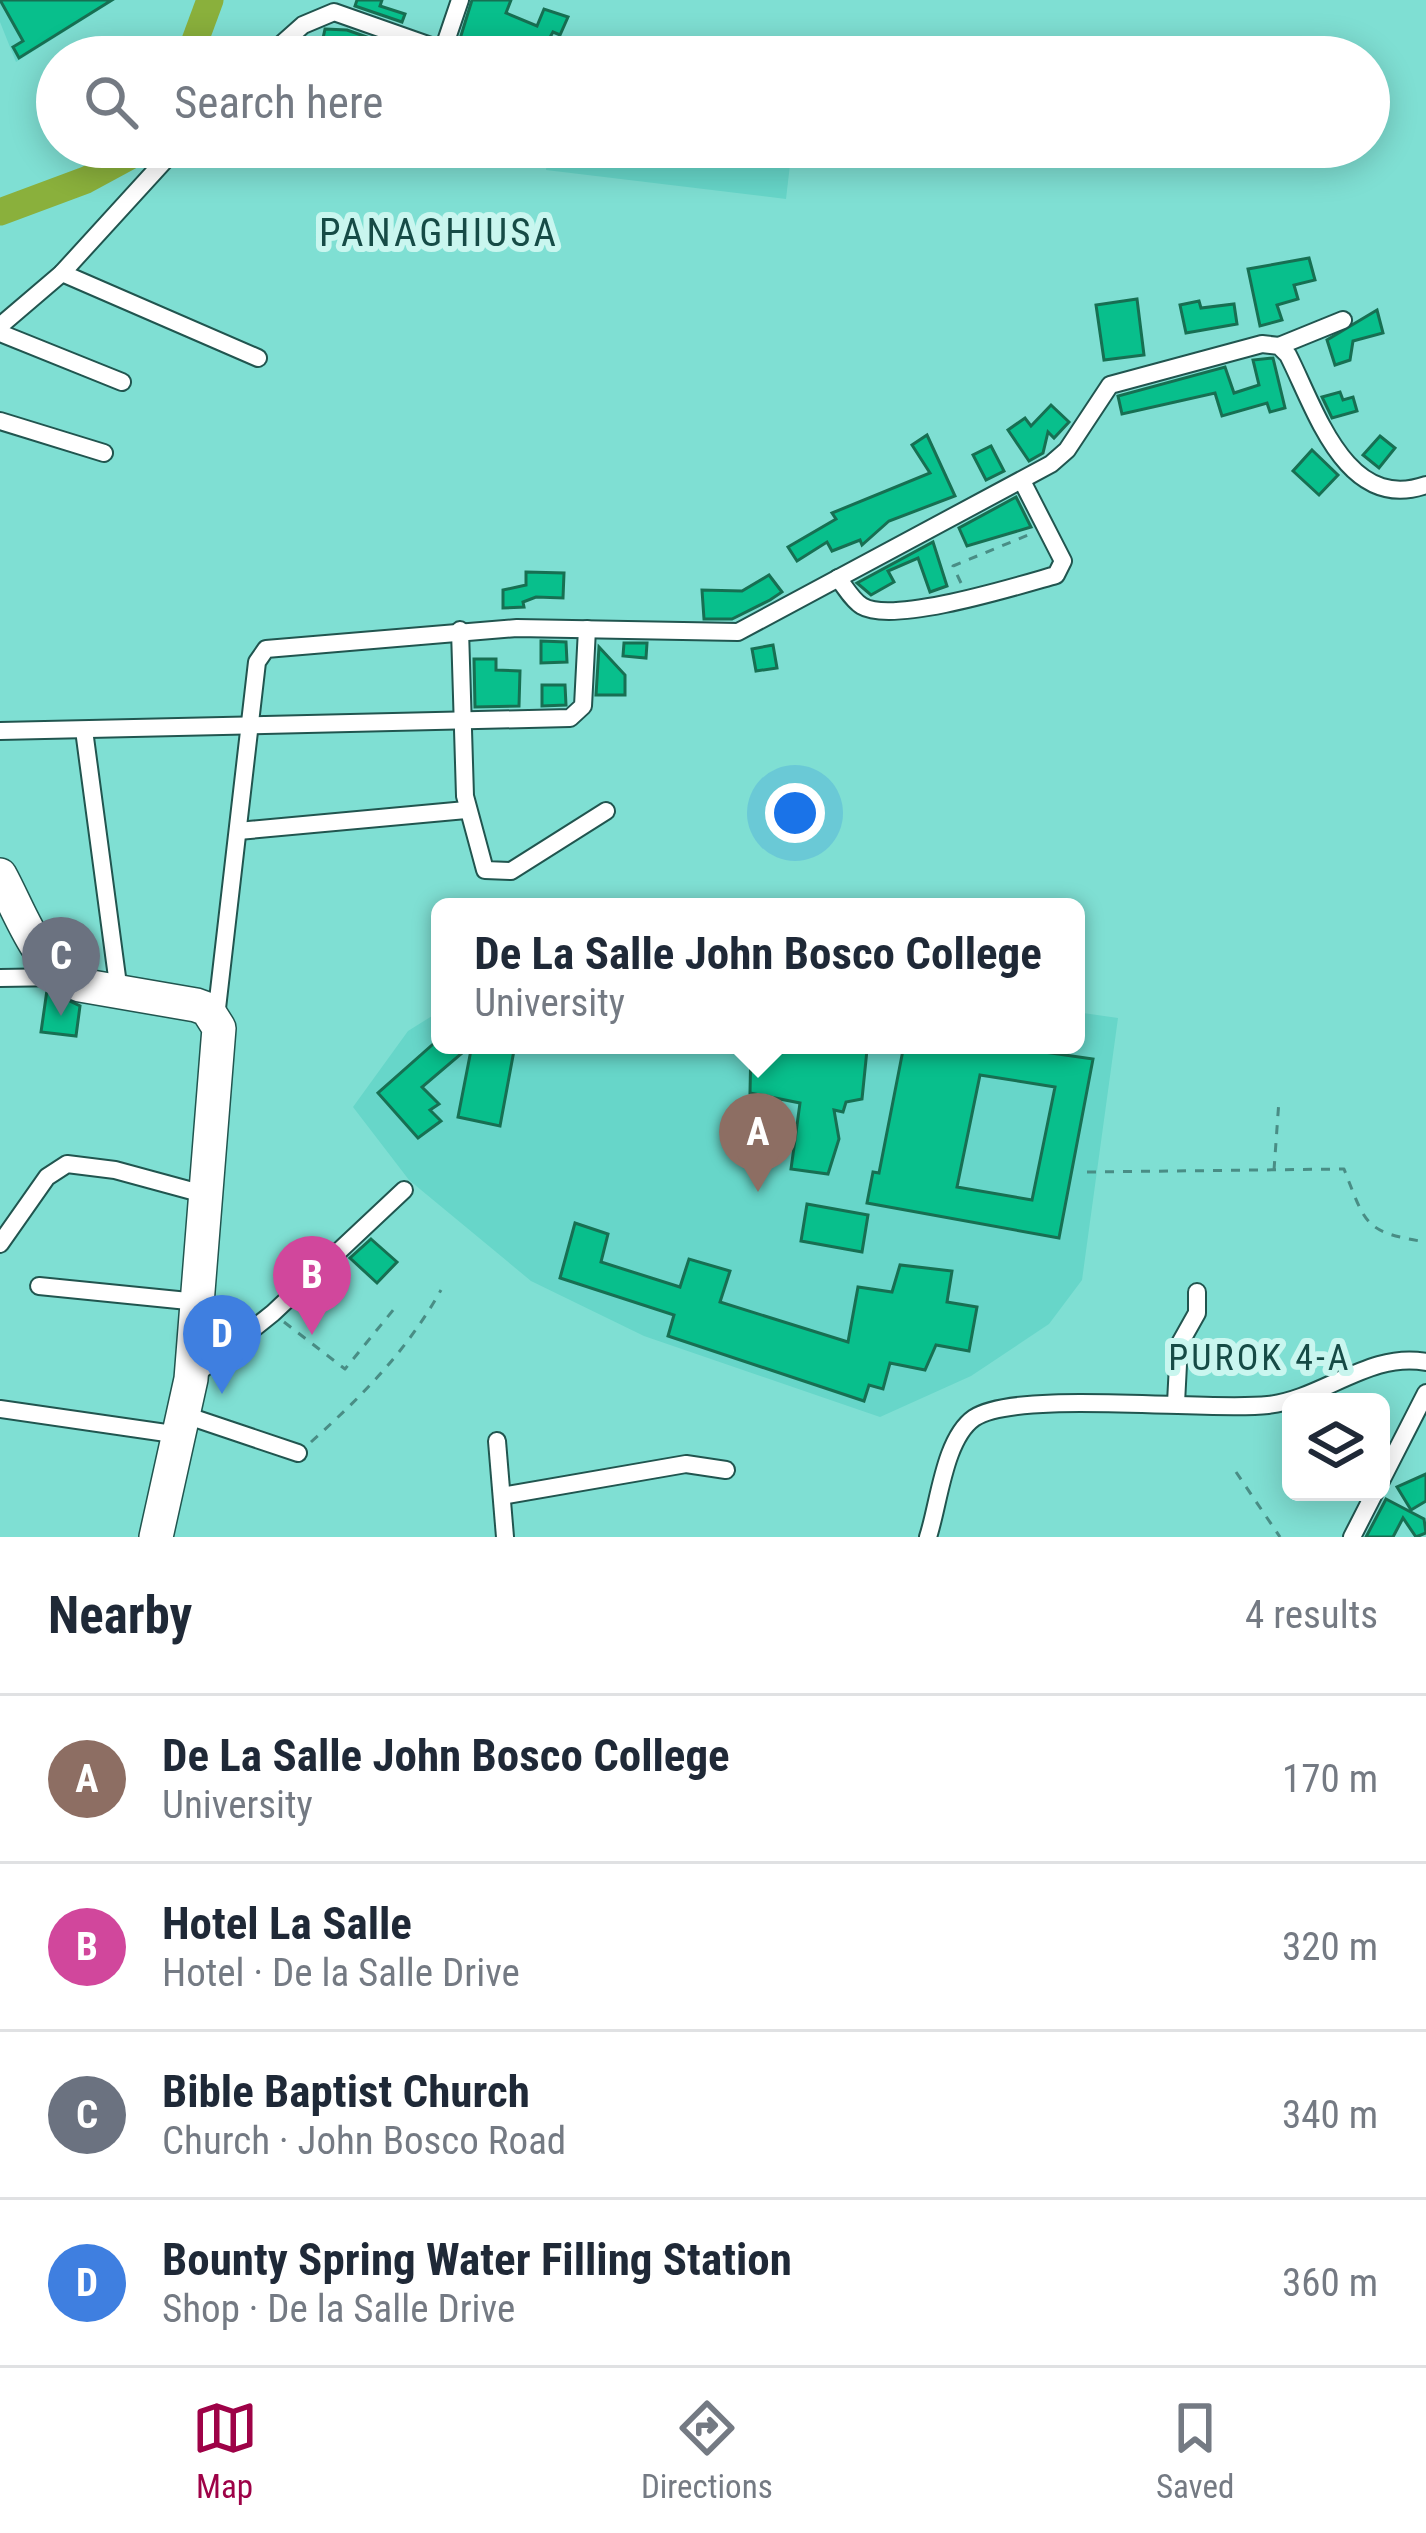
<!DOCTYPE html>
<html lang="en">
<head>
<meta charset="utf-8">
<style>
  :root { --surface:#fff; --page:#f2f2f3; --text:#1f2937; --muted:#747a83; --line:#e0e1e3; --accent:#9e0247 }
  body { margin:0; font-family:"Roboto Condensed",sans-serif; background:var(--page); color:var(--text) }
  .controls { position:absolute; right:36px; bottom:36px; display:grid; overflow:hidden; border-radius:18px; box-shadow:0 6px 30px #0003 }
  .controls button { width:108px; height:108px; display:grid; place-items:center; padding:0; border:0; border-bottom:3px solid var(--line); background:var(--surface); color:var(--text); font:60px sans-serif }
  .you { position:absolute; left:795px; top:813px; width:42px; height:42px; margin:-30px; border:9px solid #fff; border-radius:50%; background:#1a73e8; box-shadow:0 0 0 18px #1a73e833 }
  .badge { display:grid; place-items:center; width:78px; height:78px; border-radius:50%; background:var(--accent); color:#fff; font-size:39px; font-weight:700 }
  .pin { position:absolute; translate:-50% -99px; filter:drop-shadow(0 3px 6px #0008) }
  .pin::after { content:''; position:absolute; top:63px; width:42px; height:36px; background:inherit; clip-path:polygon(0 0,100% 0,50% 100%) }
  .popup { position:absolute; left:431px; top:898px; width:654px; height:156px; box-sizing:border-box; display:grid; place-content:center; border-radius:18px; background:var(--surface); filter:drop-shadow(0 3px 9px #0005); font-size:39px; white-space:nowrap; color:var(--muted) }
  .popup b { font-size:45px; color:var(--text) }
  .popup::after { content:''; position:absolute; left:50%; top:100%; margin-left:-24px; border:24px solid transparent; border-top-color:var(--surface) }
  .list { margin:0; padding:0; list-style:none }
  h2 { display:flex; justify-content:space-between; align-items:center; height:156px; margin:0; padding:0 48px; font-size:51px }
  h2 small { font-size:39px; font-weight:400; color:var(--muted) }
  .list li { display:grid; grid-template-columns:78px 1fr auto; gap:36px; align-items:center; box-sizing:border-box; height:168px; padding:0 48px; border-top:3px solid var(--line) }
  .list b { display:block; font-size:45px; white-space:nowrap }
  .list p { margin:0; font-size:39px; white-space:nowrap; color:var(--muted) }
  .list em { font-size:39px; font-style:normal; color:var(--muted) }
  .icon { flex:none; width:66px; height:66px; fill:none; stroke:currentColor; stroke-width:2; stroke-linecap:round; stroke-linejoin:round }
  .map { position:relative; flex:none; width:1426px; height:1537px; overflow:hidden }
  .search { position:absolute; background:var(--surface); box-shadow:0 6px 30px #0003; left:36px; right:36px; top:36px; height:132px; display:flex; align-items:center; gap:30px; box-sizing:border-box; padding:0 42px; border-radius:66px; color:var(--muted); font-size:45px }
  .sheet { height:828px; background:var(--surface) }
  nav { display:flex; justify-content:space-around; align-items:center; box-sizing:border-box; height:168px; border-top:3px solid var(--line); background:var(--surface); font-size:33px; color:var(--muted) }
  nav a { display:grid; justify-items:center; gap:6px }
  nav .on { color:var(--accent) }
  .map>svg:first-child { display:block }
</style>
</head>
<body>
<div class="map">
<svg width="1426" height="1537" viewBox="0 0 1426 1537">
  <rect width="100%" height="100%" fill="#7fdfd3"/>
  <g fill="#67d6c9">
    <path d="M0 0H115L16 62 0 22Z"/>
    <path d="M549 147H792L786 199 546 170Z"/>
    <path d="M440 1011V1045H1076V1012L1118 1018 1082 1280 1049 1324 971 1376 880 1417 644 1336 531 1281 409 1180 353 1107 408 1031Z"/>
  </g>
  <g fill="none" stroke-linecap="round" stroke-linejoin="round">
    <g stroke="#8ab03c" stroke-width="27">
      <path d="M189 57 210 0"/>
      <path d="M0 212 86 180 147 147"/>
    </g>
  </g>
  <g fill="#08bf8c" stroke="#176f52" stroke-width="3" fill-rule="evenodd">
    <path d="M0 0H112L19 58 13 47 23 41Z"/>
    <path d="M357 0H382L380 6 405 14 402 22 355 6Z"/>
    <path d="M472 0H511L506 13 537 26 544 9 568 17 560 35 553 32 544 48 535 43 529 55 511 46 507 53 496 47 492 57H475L459 42Z"/>
    <path d="M325 29 347 30 384 43 381 57H319Z"/>
    <path d="M584 147H628L627 160 584 156Z"/>
    <path d="M699 147H733L731 164 697 160Z"/>
    <path d="M1309 258 1315 280 1294 285 1298 299 1277 305 1282 320 1260 326 1248 269Z"/>
    <path d="M1137 299 1144 355 1104 360 1096 305Z"/>
    <path d="M1199 301 1201 308 1234 304 1237 324 1186 333 1180 305Z"/>
    <path d="M1377 310 1383 333 1353 341 1350 360 1335 365 1327 340Z"/>
    <path d="M1273 358 1285 408 1270 412 1267 403 1222 416 1215 393 1122 414 1118 396 1225 367 1234 393 1259 385 1253 360Z"/>
    <path d="M1340 392 1343 400 1353 397 1357 411 1332 418 1322 397Z"/>
    <path d="M1051 405 1069 422 1054 438 1048 432 1043 453 1029 461 1008 430 1025 418 1031 426Z"/>
    <path d="M927 435 955 496 889 521 862 545 860 540 832 551 827 542 797 561 788 547 836 519 832 513 930 473 912 445Z"/>
    <path d="M1380 436 1395 448 1379 468 1363 455Z"/>
    <path d="M991 446 1004 471 986 480 973 455Z"/>
    <path d="M1312 450 1338 475 1319 495 1293 471Z"/>
    <path d="M1016 497 1031 527 967 546 959 528Z"/>
    <path d="M933 542 947 586 930 592 918 558 888 571 894 582 871 595 857 583Z"/>
    <path d="M526 572 564 573 563 598 536 597 523 602 524 607 503 608V590L526 585Z"/>
    <path d="M769 575 782 592 770 600 732 619H704L702 590 742 591Z"/>
    <path d="M541 641 566 642 567 662 541 663Z"/>
    <path d="M624 643H647L646 658 623 656Z"/>
    <path d="M773 645 777 668 756 671 752 649Z"/>
    <path d="M599 647 625 675V695H596Z"/>
    <path d="M474 659H496V670L520 671 519 706 475 707Z"/>
    <path d="M542 685H565L566 705 542 706Z"/>
    <path d="M47 990 80 1006 76 1036 41 1032Z"/>
    <path d="M440 1038V1045H452L461 1054 422 1087 439 1104 430 1110 441 1121 418 1138 378 1093Z"/>
    <path d="M472 1045H515L500 1126 458 1117Z"/>
    <path d="M751 1045H857L867 1050 862 1099 846 1102 843 1112 834 1110 839 1139 828 1174 791 1169 800 1103 750 1093Z"/>
    <path d="M904 1045H995L1093 1059 1059 1238 867 1203 873 1172 879 1173ZM980 1075 1055 1087 1032 1200 957 1187Z"/>
    <path d="M807 1204 868 1215 862 1252 801 1241Z"/>
    <path d="M575 1223 608 1234 601 1262 680 1287 689 1259 730 1271 720 1302 848 1342 858 1287 892 1292 900 1265 952 1271 947 1302 977 1307 969 1351 936 1345 925 1370 890 1363 883 1389 869 1385 864 1401 668 1336 674 1315 560 1278Z"/>
    <path d="M371 1239 397 1262 377 1283 350 1258Z"/>
    <path d="M1426 1474V1501L1411 1510 1397 1487Z"/>
    <path d="M1386 1499 1424 1519 1426 1533 1416 1537 1403 1518 1393 1537H1366Z"/>
  </g>
  <g fill="none" stroke-linecap="round" stroke-linejoin="round">
    <defs>
      <g id="street">
        <path d="M444 47 460 0"/>
        <path d="M267 57 303 25 334 12 462 57"/>
        <path d="M62 273 258 358"/>
        <path d="M0 326 62 273 177 147"/>
        <path d="M0 333 122 382"/>
        <path d="M1279 346 1343 320"/>
        <path d="M0 421 104 453"/>
        <path d="M838 578C845 587 853 601 862 606 893 625 1020 585 1056 575L1063 561 1022 481"/>
        <path d="M460 630 465 796 485 870 511 871 606 811"/>
        <path d="M84 730 119 992"/>
        <path d="M0 731 570 718 583 706 587 629"/>
        <path d="M238 831 466 810"/>
        <path d="M0 978 62 977"/>
        <path d="M216 1017 257 662 266 649 517 628 738 632 1051 464 1067 450 1110 385 1262 344 1279 346 1288 355C1316 410 1346 513 1426 485"/>
        <path d="M0 1244 47 1177 67 1164 115 1170 207 1195"/>
        <path d="M39 1286 198 1302"/>
        <path d="M194 1376 273 1313 404 1190"/>
        <path d="M1176 1403 1179 1345 1197 1313V1292"/>
        <path d="M0 1409 180 1435"/>
        <path d="M185 1415 298 1453"/>
        <path d="M497 1441 505 1537"/>
        <path d="M1381 1481 1426 1393"/>
        <path d="M502 1496 686 1464 726 1470"/>
        <path d="M928 1537C939 1504 944 1439 974 1418 1017 1389 1208 1412 1268 1405 1323 1399 1370 1351 1426 1362"/>
        <path d="M1352 1537 1375 1492"/>
      </g>
      <path id="highway" d="M0 875C20 911 38 970 80 985L196 1005 207 1009 219 1028 191 1379 156 1537"/>
    </defs>
    <use href="#street" stroke="#21554f" stroke-width="20"/>
    <use href="#highway" stroke="#21554f" stroke-width="36"/>
    <g stroke="#498d85" stroke-width="3" stroke-dasharray="9 9" stroke-linecap="butt">
      <path d="M961 583 953 566 1033 533"/>
      <path d="M1274 1170 1279 1100"/>
      <path d="M1087 1172 1344 1169C1366 1225 1364 1232 1426 1242"/>
      <path d="M284 1322 345 1369 394 1309"/>
      <path d="M311 1442C363 1395 406 1352 441 1290"/>
      <path d="M1236 1472 1280 1537"/>
    </g>
    <use href="#street" stroke="#fff" stroke-width="16"/>
    <use href="#highway" stroke="#fff" stroke-width="33"/>
  </g>
  <g text-anchor="middle" stroke-width="12" stroke-linejoin="round" paint-order="stroke">
    <g font-size="36" letter-spacing="3" fill="#164b46" stroke="#c9f6ef">
      <text x="1260" y="1370">PUROK 4-A</text>
    </g>
    <g font-size="39" letter-spacing="3" fill="#164b46" stroke="#c9f6ef">
      <text x="439" y="246">PANAGHIUSA</text>
    </g>
  </g>
</svg>
<div class="controls">
<button><svg class="icon" aria-label="layers" viewBox="0 0 24 24"><path d="M12 4l9 5-9 5-9-5zM3 14l9 5 9-5"/></svg></button>
</div>
<div class="you"></div>
<div class="pin badge" style="left:758px;top:1192px;background:#8d6e63">A</div>
<div class="popup"><b>De La Salle John Bosco College</b>University</div>
<div class="pin badge" style="left:312px;top:1335px;background:#d1479c">B</div>
<div class="pin badge" style="left:61px;top:1016px;background:#6b7280">C</div>
<div class="pin badge" style="left:222px;top:1394px;background:#3f7fe0">D</div>
<div class="search"><svg class="icon" aria-label="search" viewBox="0 0 24 24"><circle cx="10" cy="10" r="6"/><path d="M15 15l6 6"/></svg>Search here</div>
</div>
<section class="sheet">
<h2>Nearby<small>4 results</small></h2>
<ul class="list">
<li><span class="badge" style="background:#8d6e63">A</span><div><b>De La Salle John Bosco College</b><p>University</p></div><em>170 m</em></li>
<li><span class="badge" style="background:#d1479c">B</span><div><b>Hotel La Salle</b><p>Hotel · De la Salle Drive</p></div><em>320 m</em></li>
<li><span class="badge" style="background:#6b7280">C</span><div><b>Bible Baptist Church</b><p>Church · John Bosco Road</p></div><em>340 m</em></li>
<li><span class="badge" style="background:#3f7fe0">D</span><div><b>Bounty Spring Water Filling Station</b><p>Shop · De la Salle Drive</p></div><em>360 m</em></li>
</ul>
</section>
<nav>
<a class="on"><svg class="icon" aria-label="map" viewBox="0 0 24 24"><path d="M3 6l6-2 6 2 6-2v14l-6 2-6-2-6 2zM9 4v14M15 6v14"/></svg>Map</a>
<a><svg class="icon" aria-label="directions" viewBox="0 0 24 24"><path d="M12 3l9 9-9 9-9-9zM9 14v-3h6M13 9l2 2-2 2"/></svg>Directions</a>
<a><svg class="icon" aria-label="saved" viewBox="0 0 24 24"><path d="M7 4h10v16l-5-4-5 4z"/></svg>Saved</a>
</nav>
</body>
</html>
